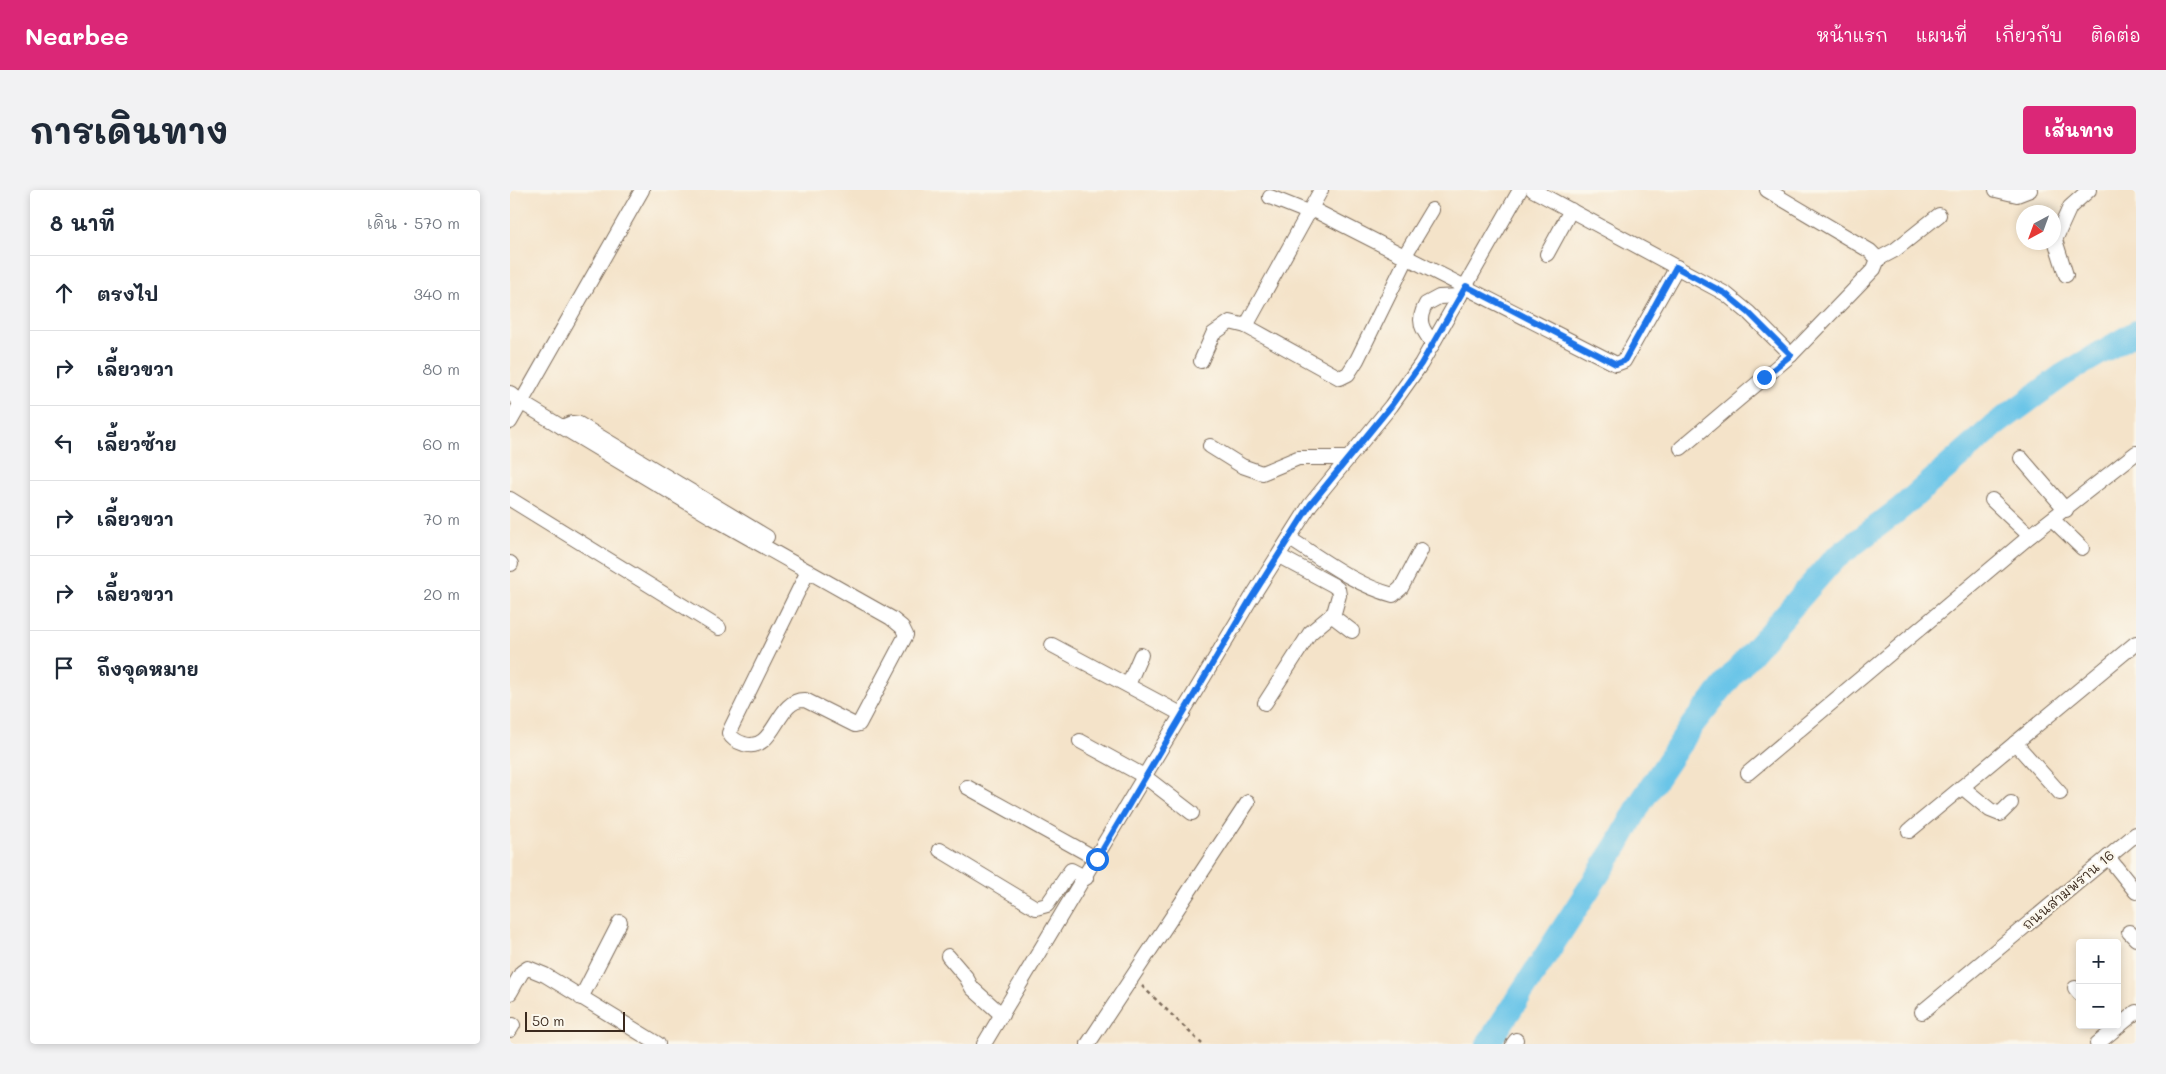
<!DOCTYPE html>
<html lang="th">
<head>
<meta charset="utf-8">
<style>
  :root { --surface:#fff; --page:#f2f2f3; --text:#1f2937; --muted:#747a83; --line:#e0e1e3; --accent:#db2777 }
  body { margin:0; font-family:Mali,"Playpen Sans Thai",sans-serif; background:var(--page); color:var(--text) }
  .controls { position:absolute; right:15px; bottom:15px; display:grid; overflow:hidden; border-radius:5px; box-shadow:0 2px 8px #0003 }
  .controls button { width:45px; height:45px; display:grid; place-items:center; padding:0; border:0; border-bottom:1px solid var(--line); background:var(--surface); color:var(--text); font:25px sans-serif }
  .compass { position:absolute; left:1506px; top:15px; width:45px; height:45px; border-radius:50%; background:var(--surface); box-shadow:0 2px 8px #0003; rotate:221deg }
  .scale { position:absolute; left:15px; bottom:12px; width:100px; box-sizing:border-box; padding-left:5px; border:2px solid #3b2a1e; border-top:0; font-size:14px; line-height:18px; white-space:nowrap; color:#3b2a1e; -webkit-text-stroke:4px #fbf7ec; paint-order:stroke }
  .stop { position:absolute; width:15px; height:15px; margin:-11px; border:4px solid #1a73e8; border-radius:50%; background:#fff }
  .stop.end { background:#1a73e8; border-color:#fff; box-shadow:0 1px 5px #0008 }
  .list { margin:0; padding:0; list-style:none }
  h2 { display:flex; justify-content:space-between; align-items:center; height:65px; margin:0; padding:0 20px; font-size:21px }
  h2 small { font-size:16px; font-weight:400; color:var(--muted) }
  .list li { display:grid; grid-template-columns:32px 1fr auto; gap:15px; align-items:center; box-sizing:border-box; height:75px; padding:0 20px; border-top:1px solid var(--line) }
  .list b { display:block; font-size:19px; white-space:nowrap }
  .list em { font-size:16px; font-style:normal; color:var(--muted) }
  .icon { flex:none; width:28px; height:28px; fill:none; stroke:currentColor; stroke-width:2; stroke-linecap:round; stroke-linejoin:round }
  .map { position:relative; flex:none; width:1626px; height:854px; overflow:hidden; border-radius:5px }
  header { display:flex; align-items:center; gap:30px; box-sizing:border-box; height:70px; padding:0 25px; background:var(--accent); color:#fff }
  header strong { font-size:24px }
  nav { display:flex; gap:28px; margin-inline-start:auto; font-size:18px }
  .intro { display:flex; align-items:center; justify-content:space-between; box-sizing:border-box; height:120px; padding:0 30px }
  h1 { margin:0; font-size:35px }
  .button { padding:12px 22px; border-radius:5px; background:var(--accent); color:#fff; font-size:18px; font-weight:700 }
  main { display:flex; gap:30px; padding:0 30px }
  aside { flex:1; background:var(--surface); border-radius:5px; box-shadow:0 2px 8px #0003 }
  .map>svg:first-child { display:block }
</style>
</head>
<body>
<header>
<strong>Nearbee</strong>
<nav><a>หน้าแรก</a><a>แผนที่</a><a>เกี่ยวกับ</a><a>ติดต่อ</a></nav>
</header>
<div class="intro"><h1>การเดินทาง</h1><a class="button">เส้นทาง</a></div>
<main>
<aside>
<h2>8 นาที<small>เดิน · 570 m</small></h2>
<ul class="list">
<li><svg class="icon" aria-label="ahead" viewBox="0 0 24 24"><path d="M12 20V5M6 11l6-6 6 6"/></svg><div><b>ตรงไป</b></div><em>340 m</em></li>
<li><svg class="icon" aria-label="right" viewBox="0 0 24 24"><path d="M7 20v-9h11M14 6l5 5-5 5"/></svg><div><b>เลี้ยวขวา</b></div><em>80 m</em></li>
<li><svg class="icon" aria-label="left" viewBox="0 0 24 24"><path d="M17 20v-9H6M10 6l-5 5 5 5"/></svg><div><b>เลี้ยวซ้าย</b></div><em>60 m</em></li>
<li><svg class="icon" aria-label="right" viewBox="0 0 24 24"><path d="M7 20v-9h11M14 6l5 5-5 5"/></svg><div><b>เลี้ยวขวา</b></div><em>70 m</em></li>
<li><svg class="icon" aria-label="right" viewBox="0 0 24 24"><path d="M7 20v-9h11M14 6l5 5-5 5"/></svg><div><b>เลี้ยวขวา</b></div><em>20 m</em></li>
<li><svg class="icon" aria-label="arrive" viewBox="0 0 24 24"><path d="M6 21V4h12l-3 4 3 4H6"/></svg><div><b>ถึงจุดหมาย</b></div></li>
</ul>
</aside>
<div class="map">
<svg width="1626" height="854" viewBox="0 0 1626 854">
  <rect width="100%" height="100%" fill="#fbf7ec"/>
  <filter id="ink" filterUnits="userSpaceOnUse"><feTurbulence type="fractalNoise" baseFrequency=".02" numOctaves="2"/><feDisplacementMap in="SourceGraphic" scale="10" xChannelSelector="R" yChannelSelector="G"/><feConvolveMatrix kernelMatrix="1 2 1 2 8 2 1 2 1" color-interpolation-filters="sRGB"/></filter>
  <filter id="wash" filterUnits="userSpaceOnUse"><feTurbulence type="fractalNoise" baseFrequency=".0096" numOctaves="4" result="noise"/><feDisplacementMap in="SourceGraphic" scale="20" xChannelSelector="R" yChannelSelector="G"/><feGaussianBlur stdDeviation="1.12" result="paint"/><feColorMatrix in="noise" values="0 0 0 0 0 0 0 0 0 0 0 0 0 0 0 0 0 1.4 0 .05"/><feComposite in="paint" operator="in"/></filter>
  <g filter="url(#wash)">
    <rect width="100%" height="100%" fill="#f4e3c9"/>
    <g fill="none" stroke-linecap="round" stroke-linejoin="round">
      <path stroke="#6ac5e8" stroke-width="24" d="M978 854 1108 654 1131 612 1183 534 1220 488 1322 371 1392 317 1485 235 1553 185 1626 142"/>
    </g>
  </g>
  <g filter="url(#ink)">
    <g fill="none" stroke-linecap="round" stroke-linejoin="round">
      <defs>
        <g id="minor">
          <path d="M1023 0 1216 104 1239 123 1281 165"/>
          <path d="M1257 0 1360 61 1368 69"/>
          <path d="M1486 0 1507 5 1520 0"/>
          <path d="M760 7 800 23"/>
          <path d="M802 19 1106 174 1114 171 1167 77"/>
          <path d="M1037 64 1061 20"/>
          <path d="M895 65 922 20"/>
          <path d="M1556 85 1545 50 1560 17 1579 0"/>
          <path d="M736 136 811 0"/>
          <path d="M923 154C912 139 906 131 916 114L929 107 950 106"/>
          <path d="M691 171 703 144 720 132 736 136 830 188 838 184 847 170 898 66"/>
          <path d="M0 203 12 213 200 326 381 428 392 437 396 445 349 534 345 535 295 510C266 508 265 564 234 554 227 552 222 549 219 543L221 538 298 381"/>
          <path d="M0 232 132 0"/>
          <path d="M52 237 62 233 69 234 257 347"/>
          <path d="M700 256 732 276 752 283 788 268H837"/>
          <path d="M1171 258 1281 165 1364 79 1368 69 1385 60 1429 25"/>
          <path d="M1511 268 1556 320"/>
          <path d="M0 309 209 438"/>
          <path d="M1482 310 1520 346"/>
          <path d="M1543 330 1572 358"/>
          <path d="M780 349C812 369 845 395 883 405L891 398 911 360"/>
          <path d="M0 373 1 374"/>
          <path d="M821 425 842 441"/>
          <path d="M542 455 673 525"/>
          <path d="M618 495 631 465"/>
          <path d="M755 513 800 443 824 423 829 405 828 399 823 395 769 366"/>
          <path d="M570 551 634 586 682 623"/>
          <path d="M1505 553 1550 603"/>
          <path d="M1238 583 1520 346 1626 263"/>
          <path d="M457 597 587 669"/>
          <path d="M1452 597 1480 620 1490 624 1501 613"/>
          <path d="M1399 641 1626 453"/>
          <path d="M430 660 526 718 537 715 561 680 576 688"/>
          <path d="M1598 667 1626 702"/>
          <path d="M1619 742 1626 749"/>
          <path d="M438 766 456 787 462 798 492 825"/>
          <path d="M1565 798 1570 804"/>
          <path d="M0 803 12 782 18 778 35 785 148 854"/>
          <path d="M71 808 110 732"/>
          <path d="M1412 822 1626 644"/>
          <path d="M0 840 3 835"/>
          <path d="M474 854 740 410 800 315 881 216 911 174 1010 0"/>
          <path d="M578 854 738 612"/>
          <path d="M1003 854 1006 850"/>
          <path d="M1587 854 1626 822"/>
        </g>
      </defs>
      <use href="#minor" stroke="#7c6b5a" stroke-width="16"/>
      <path stroke="#7c6b5a" stroke-width="2.5" stroke-dasharray="4 4" stroke-linecap="butt" d="M632 796 692 854"/>
      <use href="#minor" stroke="#fff" stroke-width="14"/>
    </g>
  </g>
  <g fill="none" stroke-linecap="round" stroke-linejoin="round" filter="url(#ink)">
    <path stroke="#1a73e8" stroke-width="6" d="M587 669 740 410 800 315 881 216 911 174 956 96 1106 174 1114 171 1166 77 1216 104 1239 123 1281 165 1254 187"/>
  </g>
  <g text-anchor="middle" stroke-width="4.5" stroke-linejoin="round" paint-order="stroke">
    <g font-size="14" fill="#3b2a1e" stroke="#fbf7ec">
      <text transform="translate(1558 700) rotate(-40)" y="5">ถนนสามพราน 16</text>
    </g>
  </g>
</svg>
<div class="controls">
<button>+</button>
<button>−</button>
</div>
<svg class="compass" viewBox="-18 -18 36 36"><path d="M0-13l5 13h-10z" fill="#e53935"/><path d="M0 13l5-13h-10z" fill="#747a83"/></svg>
<div class="scale">50 m</div>
<div class="stop" style="left:587px;top:669px"></div>
<div class="stop end" style="left:1254px;top:187px"></div>
</div>
</main>
</body>
</html>
